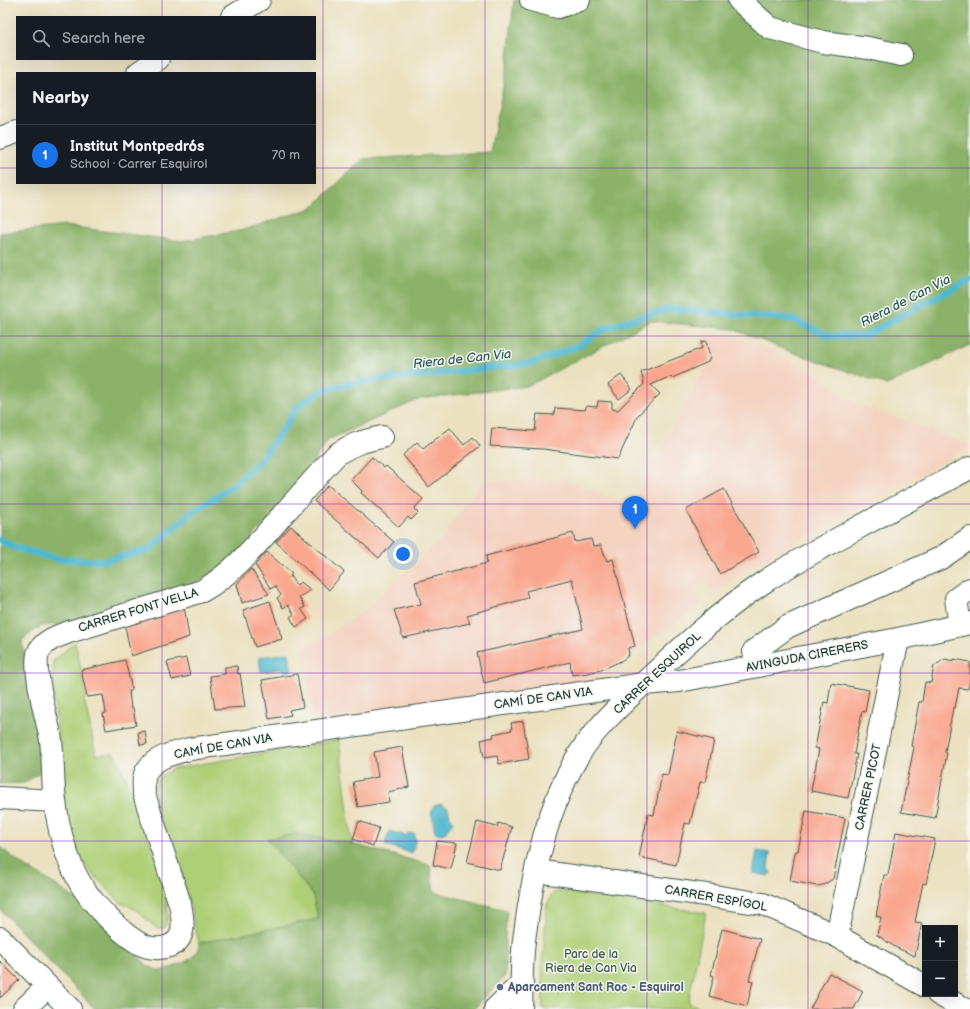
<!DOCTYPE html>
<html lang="en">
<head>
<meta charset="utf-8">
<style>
  :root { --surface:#171b24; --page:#242831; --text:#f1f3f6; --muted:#9ea1a6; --line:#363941; --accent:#1a73e8 }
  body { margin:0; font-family:"Balsamiq Sans",sans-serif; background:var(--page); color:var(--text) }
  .controls { position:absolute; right:12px; bottom:12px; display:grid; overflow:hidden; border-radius:0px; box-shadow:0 4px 16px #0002 }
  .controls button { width:36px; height:36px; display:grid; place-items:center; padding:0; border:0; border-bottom:1px solid var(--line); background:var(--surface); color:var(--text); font:20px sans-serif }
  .you { position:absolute; left:403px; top:554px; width:14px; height:14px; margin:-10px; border:3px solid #fff; border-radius:50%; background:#1a73e8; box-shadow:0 0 0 6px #1a73e833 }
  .badge { display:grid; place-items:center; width:26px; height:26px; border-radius:50%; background:var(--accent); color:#fff; font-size:13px; font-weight:700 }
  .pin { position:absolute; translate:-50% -33px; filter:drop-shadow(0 1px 2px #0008) }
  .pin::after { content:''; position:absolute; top:21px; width:14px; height:12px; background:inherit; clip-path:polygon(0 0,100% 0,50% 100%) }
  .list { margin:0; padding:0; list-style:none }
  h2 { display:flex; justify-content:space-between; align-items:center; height:52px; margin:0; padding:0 16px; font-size:17px }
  h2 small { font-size:13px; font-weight:400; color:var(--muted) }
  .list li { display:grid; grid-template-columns:26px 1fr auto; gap:12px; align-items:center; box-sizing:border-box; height:60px; padding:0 16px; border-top:1px solid var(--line) }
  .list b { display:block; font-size:15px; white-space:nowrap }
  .list p { margin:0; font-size:13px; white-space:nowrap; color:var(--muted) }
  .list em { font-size:13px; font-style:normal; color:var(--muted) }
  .icon { flex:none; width:22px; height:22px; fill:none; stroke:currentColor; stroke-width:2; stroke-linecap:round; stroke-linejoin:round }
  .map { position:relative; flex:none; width:970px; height:1009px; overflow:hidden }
  .search { position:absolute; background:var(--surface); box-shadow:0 4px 16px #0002; left:16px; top:16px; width:300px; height:44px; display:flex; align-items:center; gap:10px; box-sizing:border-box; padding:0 14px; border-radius:0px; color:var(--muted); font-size:15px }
  .panel { position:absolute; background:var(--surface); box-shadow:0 4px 16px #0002; left:16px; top:72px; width:300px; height:112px; border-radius:0px }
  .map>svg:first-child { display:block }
</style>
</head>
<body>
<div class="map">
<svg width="970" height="1009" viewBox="0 0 970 1009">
  <rect width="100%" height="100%" fill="#f6f6f2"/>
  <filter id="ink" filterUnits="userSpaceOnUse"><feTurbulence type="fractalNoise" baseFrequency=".025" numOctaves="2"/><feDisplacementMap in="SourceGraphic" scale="8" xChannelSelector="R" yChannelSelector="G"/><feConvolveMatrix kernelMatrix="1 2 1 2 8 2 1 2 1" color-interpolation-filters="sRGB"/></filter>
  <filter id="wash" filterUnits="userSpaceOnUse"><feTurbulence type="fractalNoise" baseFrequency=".012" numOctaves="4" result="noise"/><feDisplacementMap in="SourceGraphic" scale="16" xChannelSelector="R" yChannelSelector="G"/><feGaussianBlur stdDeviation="0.9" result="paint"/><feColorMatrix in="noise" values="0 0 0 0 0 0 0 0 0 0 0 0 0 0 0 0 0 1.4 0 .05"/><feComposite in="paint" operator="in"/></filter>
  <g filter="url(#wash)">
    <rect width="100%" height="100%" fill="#ebe1c0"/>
    <path fill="#f4d3c1" d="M704 333 732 336 773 351 813 372 853 402 970 445V448L748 569 714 594 704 581 693 590 702 604 621 661 601 670 598 679 315 720 302 650 360 614 421 558 441 539 482 482 563 479 631 506 710 358Z"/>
    <g fill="#afcf77" stroke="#678656">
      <path d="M75 642 87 697 84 699 96 755 113 753 120 764C130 790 182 908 164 928L157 929 135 909 121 903 90 871 73 851 64 837 59 748 53 693V661Z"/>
      <path d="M339 740 352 844 296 834 268 839 313 895 318 919 199 943 182 872 156 810 155 786 159 778 173 769Z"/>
      <path d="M559 891 706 913 688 1003 704 1009H543L542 967 547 905 552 894Z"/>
    </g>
    <g fill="#8bb268" stroke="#55784e">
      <path d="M514 0H970V345L887 385 786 350 733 329 651 321 528 386 420 399 328 440 289 497 223 569 186 588 76 624 41 626 22 640 30 696 42 753 39 773 24 783 0 784V233L65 226 182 241 243 230 312 208 363 159 490 152 507 67Z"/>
      <path d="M296 834 352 844 430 865 434 892 507 910 505 937V976L474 1009H95L0 909V846C17 864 40 874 60 888 92 910 120 938 147 965L159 971C172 968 199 961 199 943L318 919 313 895 267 839Z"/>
    </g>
    <g fill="#50b8ce" stroke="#387a81">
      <path d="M289 653 292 671 284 672 283 669 261 672 259 657Z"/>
      <path d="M441 804 448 808 450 817 454 821 452 825H450L446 832 441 834 435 832C432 825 435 822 431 814L434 806Z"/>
      <path d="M389 831 407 836 408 833 415 834 414 838 416 839 412 853 385 845Z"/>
      <path d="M757 851 770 853 768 869 771 872 769 876 753 873Z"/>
    </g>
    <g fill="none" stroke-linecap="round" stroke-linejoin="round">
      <path stroke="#50b8ce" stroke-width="7" d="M0 540 16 548 58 559 103 561 149 550 191 513 234 485 261 460 283 429 297 407 323 390 357 382 436 374 532 363 578 346 604 329 630 320 670 309 791 319 829 336H865L913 309 970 280"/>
    </g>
    <g id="blocks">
      <g fill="#faa78f">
        <path d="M706 341 710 358 708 362 672 378 669 377 651 385 660 394 638 415 618 459 543 449 490 446 492 428 535 431 537 414 554 415 555 408 585 410 586 406 597 407 598 401 612 402V409L618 410 644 384 641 372 702 348 701 342Z"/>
        <path d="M621 375 632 389 619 399 608 385Z"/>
        <path d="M450 428 464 445 473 437 480 446 429 487 403 455 417 442 423 449Z"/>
        <path d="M372 457 384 468 386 466 423 499 414 509 418 513 411 520 408 517 399 527 361 493 362 491 351 480Z"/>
        <path d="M328 485 394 542 379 558 314 501Z"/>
        <path d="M724 489 759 552 720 574 686 510Z"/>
        <path d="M291 526 344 572 329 590 276 542Z"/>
        <path d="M573 533 575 542 591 539 593 546 601 545 607 561 613 559 635 646 628 648 629 655 621 661 601 670 588 673 572 675 570 662 484 683 477 653 583 629 572 579 526 591 528 598 467 615 470 623 403 638 394 610 421 604 415 582 487 563 486 556Z"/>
        <path d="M267 552 292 574 290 576 296 585 301 582 311 590 299 597 305 607 301 609 308 619 296 627 290 617 294 614 288 605 283 608 277 598 281 595 275 586 271 589 255 565Z"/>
        <path d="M251 569 269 594 242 603 237 584Z"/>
        <path d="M270 601 282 639 255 647 243 610Z"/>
        <path d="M184 606 189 637 131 656 125 626Z"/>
        <path d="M186 658 190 676 172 680 167 662Z"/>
        <path d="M945 659 954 661V659L970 662V679L968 689 959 688 955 708H953L945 752 947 753 935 818 901 812 914 747 911 746 919 702H922L925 682 931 683 934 666Z"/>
        <path d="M125 660 132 690 129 691 131 709 133 708 136 725 106 730 103 714 106 713 103 695 87 697 81 670Z"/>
        <path d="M237 666 238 674 240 673 245 707 215 709 210 676 225 674V667Z"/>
        <path d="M297 674 303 707 289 710 291 715 269 719 262 680Z"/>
        <path d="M831 683 869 690 865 712 862 711 854 754H857L848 798 811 791 819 749 815 748 824 702 828 703Z"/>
        <path d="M523 721 529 759 499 764 497 756 484 758 481 740 494 737 493 734 512 730 511 723Z"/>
        <path d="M145 731 147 744 140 745 138 732Z"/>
        <path d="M677 731 714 740 705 783 700 782 690 824 685 823 676 865 639 857 648 814 654 815 662 774 668 775Z"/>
        <path d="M402 747 409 787 388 792 389 802 358 807 353 782 378 777 374 752Z"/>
        <path d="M806 811 845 818 833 879 823 885 817 886 790 881 795 853 796 851H798Z"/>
        <path d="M359 821 379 828 373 846 353 839Z"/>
        <path d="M477 822 497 827 498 823 512 827 500 870 467 862Z"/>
        <path d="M896 832 935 839 926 884 923 883 915 922 922 923 915 956 895 947 877 935 881 917 876 916 884 875H888Z"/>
        <path d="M437 841 457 843 451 869 433 865Z"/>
        <path d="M722 929 760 939 749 980 753 981 747 1006 709 996 714 976 711 975Z"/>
        <path d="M0 961 19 980 0 998Z"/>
        <path d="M829 973 863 991 854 1009H810Z"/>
      </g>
    </g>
  </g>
  <g filter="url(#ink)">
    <use href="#blocks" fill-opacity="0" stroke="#3e5649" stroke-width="1"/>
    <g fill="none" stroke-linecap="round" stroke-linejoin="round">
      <defs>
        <g id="minor">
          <path d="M531 0 558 7 579 0"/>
          <path d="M739 0 770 28 823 42 868 48 901 55"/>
          <path d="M232 17 259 0"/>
          <path d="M138 73 158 59"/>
          <path d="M0 138 17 132"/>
          <path d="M382 437C362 441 352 444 336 455 314 479 293 503 272 527 251 551 230 575 202 591L69 632C58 636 45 640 39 651 32 664 46 718 50 734 54 756 52 779 55 801 58 827 65 855 78 879 88 899 126 941 148 947 156 949 162 949 169 946 187 940 183 919 180 904L144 794C144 788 143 783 144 778 148 758 174 753 190 749L644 684 679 681 898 639 970 623"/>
          <path d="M960 625 956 599 970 589"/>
          <path d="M757 666 754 651 787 627 941 558 970 538"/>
          <path d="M0 798 55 801"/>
          <path d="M536 871 713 896 763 904 837 936 925 986"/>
          <path d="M837 936 898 639"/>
          <path d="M0 938 70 1009"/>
          <path d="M938 994 965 1009"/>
          <path d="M24 1009 47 987"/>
          <path d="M495 1009 522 983"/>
          <path d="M521 1009C522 984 521 958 525 933 532 879 546 812 574 763 591 731 620 706 646 681 682 647 720 612 761 584 792 563 824 546 856 529 894 508 932 488 970 468"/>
        </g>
      </defs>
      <use href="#minor" stroke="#3e5649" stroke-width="24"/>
      <use href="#minor" stroke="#fff" stroke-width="22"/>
    </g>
  </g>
  <path fill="none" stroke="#7b2cbf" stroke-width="1" stroke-opacity="0.55" d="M162 0V17M323 0V1009M485 0V1009M647 0V1009M808 0V1009M162 59V73M0 168H17M315 168H970M162 183V1009M0 336H970M0 504H970M0 673H970M0 841H970"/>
  <circle fill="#5c6f8a" stroke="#f6f6f2" stroke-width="1.5" cx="500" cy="987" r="4"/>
  <g text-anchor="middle" stroke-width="3" stroke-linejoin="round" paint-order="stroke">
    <g font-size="12" fill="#1f3d34" stroke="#f6f6f2">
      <text transform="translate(138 610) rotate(-17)" y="4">CARRER FONT VELLA</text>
      <text transform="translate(807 656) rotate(-11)" y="4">AVINGUDA CIRERERS</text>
      <text transform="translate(657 673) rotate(-43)" y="4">CARRER ESQUIROL</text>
      <text transform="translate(543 698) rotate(-8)" y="4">CAMÍ DE CAN VIA</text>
      <text transform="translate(223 746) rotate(-10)" y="4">CAMÍ DE CAN VIA</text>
      <text transform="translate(868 787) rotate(-78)" y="4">CARRER PICOT</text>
      <text transform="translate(716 898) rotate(10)" y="4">CARRER ESPÍGOL</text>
    </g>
    <g font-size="12" fill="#3c5a41" stroke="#f6f6f2">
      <text x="591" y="958">Parc de la<tspan x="591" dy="14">Riera de Can Via</tspan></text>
    </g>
    <g font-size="12" font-weight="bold" fill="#4e5e75" stroke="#f6f6f2" text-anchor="start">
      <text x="508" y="991">Aparcament Sant Roc - Esquirol</text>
    </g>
    <g font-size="13" font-style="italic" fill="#2b5c5a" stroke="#f6f6f2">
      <text transform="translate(905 300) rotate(-27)" y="5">Riera de Can Via</text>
      <text transform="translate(462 358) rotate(-6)" y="5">Riera de Can Via</text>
    </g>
  </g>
</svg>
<div class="controls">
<button>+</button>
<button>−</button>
</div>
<div class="you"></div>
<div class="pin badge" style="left:635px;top:529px">1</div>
<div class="search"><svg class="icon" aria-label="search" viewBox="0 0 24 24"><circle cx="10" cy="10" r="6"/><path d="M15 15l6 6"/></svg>Search here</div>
<section class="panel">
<h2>Nearby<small></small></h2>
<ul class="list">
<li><span class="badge">1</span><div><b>Institut Montpedrós</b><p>School · Carrer Esquirol</p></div><em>70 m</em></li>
</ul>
</section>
</div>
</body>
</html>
